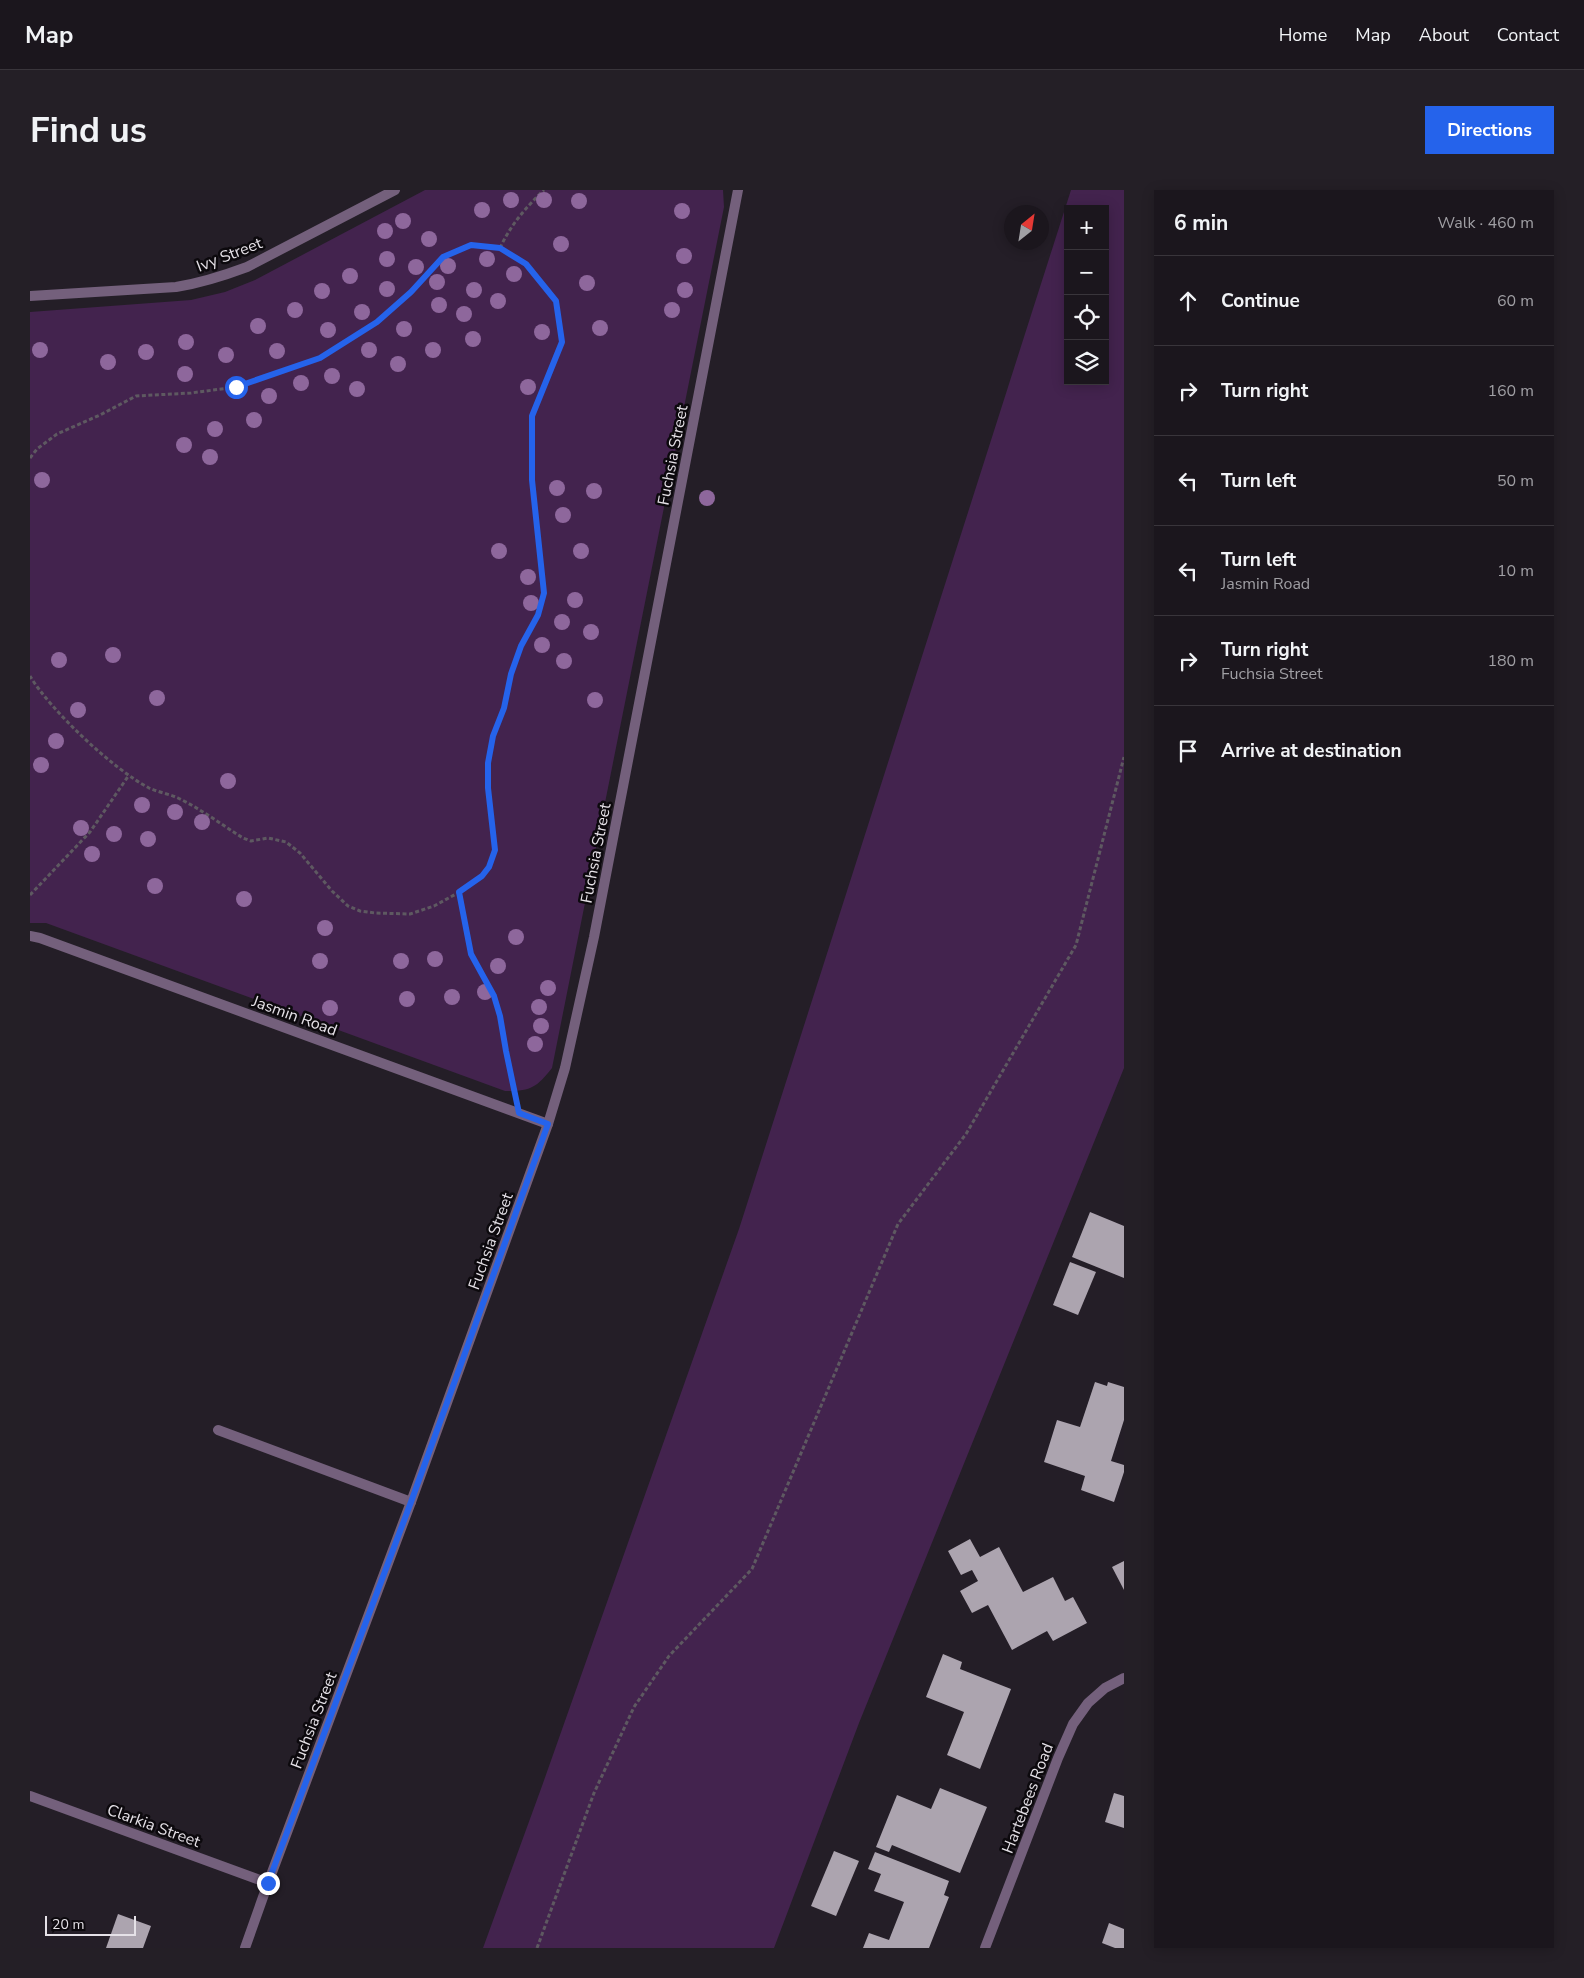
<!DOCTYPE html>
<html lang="en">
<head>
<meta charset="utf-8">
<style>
  :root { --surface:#1b161d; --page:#241f26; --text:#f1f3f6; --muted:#a09fa4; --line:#39353b; --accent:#2563eb }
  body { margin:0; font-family:"Nunito Sans",sans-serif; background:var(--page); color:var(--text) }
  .controls { position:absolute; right:15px; top:15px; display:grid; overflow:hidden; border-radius:0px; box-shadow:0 2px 12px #0003 }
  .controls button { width:45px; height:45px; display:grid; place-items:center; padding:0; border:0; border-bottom:1px solid var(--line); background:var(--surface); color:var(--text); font:25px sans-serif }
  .compass { position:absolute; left:974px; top:15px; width:45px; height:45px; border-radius:50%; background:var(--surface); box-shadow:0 2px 12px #0003; rotate:30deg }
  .scale { position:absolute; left:15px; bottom:12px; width:91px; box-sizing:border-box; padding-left:5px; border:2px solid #e5e1e7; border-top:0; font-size:14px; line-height:18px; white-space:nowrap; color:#e5e1e7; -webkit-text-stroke:4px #0c090d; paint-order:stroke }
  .stop { position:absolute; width:15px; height:15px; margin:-11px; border:4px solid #2563eb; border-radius:50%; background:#fff }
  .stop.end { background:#2563eb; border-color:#fff; box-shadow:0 1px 5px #0008 }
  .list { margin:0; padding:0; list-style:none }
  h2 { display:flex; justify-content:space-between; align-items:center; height:65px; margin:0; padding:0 20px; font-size:21px }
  h2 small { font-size:16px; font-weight:400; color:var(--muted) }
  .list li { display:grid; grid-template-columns:32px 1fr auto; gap:15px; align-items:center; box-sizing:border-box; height:90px; padding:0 20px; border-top:1px solid var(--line) }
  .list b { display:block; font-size:19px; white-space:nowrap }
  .list p { margin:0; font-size:16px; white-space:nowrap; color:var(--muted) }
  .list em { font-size:16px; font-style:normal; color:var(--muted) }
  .icon { flex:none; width:28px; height:28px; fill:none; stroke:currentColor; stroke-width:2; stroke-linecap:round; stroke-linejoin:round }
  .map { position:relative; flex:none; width:1094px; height:1758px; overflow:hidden; border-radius:0px }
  header { display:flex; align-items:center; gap:30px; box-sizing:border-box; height:70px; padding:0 25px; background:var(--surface); border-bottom:1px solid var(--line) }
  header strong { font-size:24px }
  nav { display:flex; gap:28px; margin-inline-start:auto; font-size:18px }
  .intro { display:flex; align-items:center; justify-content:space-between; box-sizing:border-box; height:120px; padding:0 30px }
  h1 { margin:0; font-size:35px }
  .button { padding:12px 22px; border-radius:0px; background:var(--accent); color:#fff; font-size:18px; font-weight:700 }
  main { display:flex; gap:30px; padding:0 30px }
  aside { flex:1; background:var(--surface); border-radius:0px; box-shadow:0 2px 12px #0003 }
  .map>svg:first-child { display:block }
</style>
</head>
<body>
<header>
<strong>Map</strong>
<nav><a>Home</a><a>Map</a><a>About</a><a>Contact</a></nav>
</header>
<div class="intro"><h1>Find us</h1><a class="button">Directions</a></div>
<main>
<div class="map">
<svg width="1094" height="1758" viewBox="0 0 1094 1758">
  <rect width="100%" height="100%" fill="#241e27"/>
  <g fill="#43234e" fill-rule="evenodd">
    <path d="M395 0H693L694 17 522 878C506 898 501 901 475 901L16 733H0V122L161 110 195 102 225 90Z"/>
    <path d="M1041 0H1094V878L829 1533 744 1758H453L512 1596 709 1039ZM1038 19H1075V191H1038Z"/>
  </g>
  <g fill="#aca4af">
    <path d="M1060 1022 1094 1036V1088L1042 1067Z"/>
    <path d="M1040 1072 1066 1082 1048 1125 1023 1115Z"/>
    <path d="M1065 1192 1077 1196 1078 1192 1094 1197V1230L1081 1271 1094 1275V1282L1084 1312 1051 1300 1055 1286 1014 1272 1027 1230 1050 1237Z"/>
    <path d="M940 1349 950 1367 969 1357 993 1402 1023 1387 1035 1411 1043 1407 1057 1433 1023 1451 1017 1441 982 1460 958 1415 942 1423 930 1401 948 1391 942 1380 931 1385 918 1361Z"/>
    <path d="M1094 1371V1400L1082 1377Z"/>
    <path d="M913 1464 932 1472 930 1479 981 1499 950 1579 917 1565 934 1522 896 1507Z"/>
    <path d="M910 1598 957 1617 930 1683 862 1655 859 1662 846 1657 867 1605 901 1619Z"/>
    <path d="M1084 1603 1094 1606V1638L1075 1632Z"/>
    <path d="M804 1661 829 1671 806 1726 781 1716Z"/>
    <path d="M845 1662 919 1691 914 1705 919 1707 899 1758H833L839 1743 859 1750 874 1712 844 1701 851 1684 838 1679Z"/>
    <path d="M88 1724 121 1736 113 1758H76Z"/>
    <path d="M1079 1733 1094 1739V1758H1085L1072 1753Z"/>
  </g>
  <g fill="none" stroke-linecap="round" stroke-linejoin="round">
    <g stroke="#5e5961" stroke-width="3" stroke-dasharray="4 2.5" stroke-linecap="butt">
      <path d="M470 58C480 36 496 17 514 0"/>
      <path d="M0 268 7 259 27 244 70 225 106 206 161 203 206 197 290 168 347 132 381 102 413 67 441 55 470 58 496 73 526 111 532 153 502 226V290L514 403 508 425 491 456 481 484 475 518 463 545 458 573V598L465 660 459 677 452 686 437 698 404 716 380 724 345 723 330 721 318 716 302 701 270 663 256 652 238 648 221 651 213 648C192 635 171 619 148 608 139 604 128 602 119 598 83 579 21 521 0 486"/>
      <path d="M429 702 441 764 464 806 470 826 484 900"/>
      <path d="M0 705 60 642 99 585"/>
      <path d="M507 1758 564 1603 604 1517 639 1466 722 1379 868 1034 936 944 1046 755 1094 567"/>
    </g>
    <g stroke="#74607c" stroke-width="10">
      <path d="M0 106 146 97C171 93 193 86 217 77L365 0"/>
      <path d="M0 746 10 748 518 934"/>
      <path d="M188 1240 381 1312"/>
      <path d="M0 1606 238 1693"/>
      <path d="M215 1758 238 1693 381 1312 518 934 535 878 564 747 708 0"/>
      <path d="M955 1758 1028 1568 1043 1534 1058 1513 1075 1498 1094 1488"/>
    </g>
  </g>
  <g fill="#8e679c">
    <circle cx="481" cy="10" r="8"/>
    <circle cx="514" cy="10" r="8"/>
    <circle cx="549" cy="11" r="8"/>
    <circle cx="452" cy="20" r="8"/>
    <circle cx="652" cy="21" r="8"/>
    <circle cx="373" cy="31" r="8"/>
    <circle cx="355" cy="41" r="8"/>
    <circle cx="399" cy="49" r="8"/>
    <circle cx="531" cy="54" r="8"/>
    <circle cx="654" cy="66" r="8"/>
    <circle cx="357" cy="69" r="8"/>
    <circle cx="457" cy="69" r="8"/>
    <circle cx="418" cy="76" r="8"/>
    <circle cx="386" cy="77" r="8"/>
    <circle cx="484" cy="84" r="8"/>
    <circle cx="320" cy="86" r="8"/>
    <circle cx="407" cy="92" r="8"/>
    <circle cx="557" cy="93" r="8"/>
    <circle cx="357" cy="99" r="8"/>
    <circle cx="444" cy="100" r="8"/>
    <circle cx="655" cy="100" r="8"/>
    <circle cx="292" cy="101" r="8"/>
    <circle cx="468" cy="111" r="8"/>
    <circle cx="409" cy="115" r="8"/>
    <circle cx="265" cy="120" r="8"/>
    <circle cx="642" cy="120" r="8"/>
    <circle cx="332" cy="122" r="8"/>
    <circle cx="434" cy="124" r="8"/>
    <circle cx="228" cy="136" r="8"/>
    <circle cx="570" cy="138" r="8"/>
    <circle cx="374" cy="139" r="8"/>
    <circle cx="298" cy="140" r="8"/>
    <circle cx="512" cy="142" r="8"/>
    <circle cx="443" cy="149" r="8"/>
    <circle cx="156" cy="152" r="8"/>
    <circle cx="10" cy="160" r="8"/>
    <circle cx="339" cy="160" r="8"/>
    <circle cx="403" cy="160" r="8"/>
    <circle cx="247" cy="161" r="8"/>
    <circle cx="116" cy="162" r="8"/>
    <circle cx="196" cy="165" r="8"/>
    <circle cx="78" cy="172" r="8"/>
    <circle cx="368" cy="174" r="8"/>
    <circle cx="155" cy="184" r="8"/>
    <circle cx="302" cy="186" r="8"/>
    <circle cx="271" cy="193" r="8"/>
    <circle cx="498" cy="197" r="8"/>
    <circle cx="327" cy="199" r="8"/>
    <circle cx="239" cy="206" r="8"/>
    <circle cx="224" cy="230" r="8"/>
    <circle cx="185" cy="239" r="8"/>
    <circle cx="154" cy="255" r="8"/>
    <circle cx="180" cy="267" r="8"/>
    <circle cx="12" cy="290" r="8"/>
    <circle cx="527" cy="298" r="8"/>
    <circle cx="564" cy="301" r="8"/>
    <circle cx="677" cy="308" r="8"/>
    <circle cx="533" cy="325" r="8"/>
    <circle cx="469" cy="361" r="8"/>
    <circle cx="551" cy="361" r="8"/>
    <circle cx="498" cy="387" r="8"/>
    <circle cx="545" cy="410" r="8"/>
    <circle cx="501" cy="413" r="8"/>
    <circle cx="532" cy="432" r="8"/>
    <circle cx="561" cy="442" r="8"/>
    <circle cx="512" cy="455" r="8"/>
    <circle cx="83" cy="465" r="8"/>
    <circle cx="29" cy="470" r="8"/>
    <circle cx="534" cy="471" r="8"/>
    <circle cx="127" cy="508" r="8"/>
    <circle cx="565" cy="510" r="8"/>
    <circle cx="48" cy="520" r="8"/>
    <circle cx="26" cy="551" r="8"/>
    <circle cx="11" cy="575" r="8"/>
    <circle cx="198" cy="591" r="8"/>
    <circle cx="112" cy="615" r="8"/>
    <circle cx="145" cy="622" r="8"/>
    <circle cx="172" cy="632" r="8"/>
    <circle cx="51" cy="638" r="8"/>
    <circle cx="84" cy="644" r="8"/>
    <circle cx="118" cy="649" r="8"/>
    <circle cx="62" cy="664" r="8"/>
    <circle cx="125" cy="696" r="8"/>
    <circle cx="214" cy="709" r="8"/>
    <circle cx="295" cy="738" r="8"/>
    <circle cx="486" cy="747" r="8"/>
    <circle cx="405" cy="769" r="8"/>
    <circle cx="290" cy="771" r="8"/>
    <circle cx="371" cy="771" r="8"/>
    <circle cx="468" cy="776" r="8"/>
    <circle cx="518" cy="798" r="8"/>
    <circle cx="455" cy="802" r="8"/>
    <circle cx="422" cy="807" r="8"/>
    <circle cx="377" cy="809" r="8"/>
    <circle cx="509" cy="817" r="8"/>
    <circle cx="300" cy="818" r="8"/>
    <circle cx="511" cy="836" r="8"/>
    <circle cx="505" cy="854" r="8"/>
  </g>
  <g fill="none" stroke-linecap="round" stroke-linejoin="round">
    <path stroke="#2563eb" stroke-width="6" d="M206 197 290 168 347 132 381 102 413 67 441 55 470 58 496 74 526 111 532 152 502 226V290L514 403 508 425 491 456 481 484 474 518 463 546 458 573V598L465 660 459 677 452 686 429 702 441 764 464 806 470 826 476 861 489 923 518 934 381 1312 238 1693"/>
  </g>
  <g text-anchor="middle" stroke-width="5" stroke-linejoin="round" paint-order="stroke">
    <g font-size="16" fill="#e5e1e7" stroke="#0c090d">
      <text transform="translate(199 64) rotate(-21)" y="6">Ivy Street</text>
      <text transform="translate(642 265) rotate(-79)" y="6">Fuchsia Street</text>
      <text transform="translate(565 663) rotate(-79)" y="6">Fuchsia Street</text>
      <text transform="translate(265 825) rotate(20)" y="6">Jasmin Road</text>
      <text transform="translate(460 1051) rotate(-70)" y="6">Fuchsia Street</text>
      <text transform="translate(283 1530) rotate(-69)" y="6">Fuchsia Street</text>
      <text transform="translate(997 1608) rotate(-69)" y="6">Hartebees Road</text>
      <text transform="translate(124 1635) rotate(20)" y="6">Clarkia Street</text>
    </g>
  </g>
</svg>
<div class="controls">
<button>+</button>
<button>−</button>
<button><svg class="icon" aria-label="locate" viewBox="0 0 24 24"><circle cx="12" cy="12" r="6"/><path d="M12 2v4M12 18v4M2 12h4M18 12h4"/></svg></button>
<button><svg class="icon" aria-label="layers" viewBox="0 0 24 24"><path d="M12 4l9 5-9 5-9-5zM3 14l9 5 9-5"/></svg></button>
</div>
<svg class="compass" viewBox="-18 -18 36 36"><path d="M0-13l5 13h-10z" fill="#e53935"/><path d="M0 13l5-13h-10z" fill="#a09fa4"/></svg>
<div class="scale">20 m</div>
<div class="stop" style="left:206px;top:197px"></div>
<div class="stop end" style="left:238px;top:1693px"></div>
</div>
<aside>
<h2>6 min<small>Walk · 460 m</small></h2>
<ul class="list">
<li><svg class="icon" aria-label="ahead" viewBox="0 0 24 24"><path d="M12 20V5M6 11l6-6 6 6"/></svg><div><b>Continue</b></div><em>60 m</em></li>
<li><svg class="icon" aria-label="right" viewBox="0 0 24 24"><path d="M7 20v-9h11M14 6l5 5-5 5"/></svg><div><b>Turn right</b></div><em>160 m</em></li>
<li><svg class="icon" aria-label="left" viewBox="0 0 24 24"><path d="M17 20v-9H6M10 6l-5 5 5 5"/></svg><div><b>Turn left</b></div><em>50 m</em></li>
<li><svg class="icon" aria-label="left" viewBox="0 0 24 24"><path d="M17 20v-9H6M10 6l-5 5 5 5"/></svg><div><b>Turn left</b><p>Jasmin Road</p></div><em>10 m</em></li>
<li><svg class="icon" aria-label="right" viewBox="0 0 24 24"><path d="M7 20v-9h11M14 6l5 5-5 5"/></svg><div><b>Turn right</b><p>Fuchsia Street</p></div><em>180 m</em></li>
<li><svg class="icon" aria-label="arrive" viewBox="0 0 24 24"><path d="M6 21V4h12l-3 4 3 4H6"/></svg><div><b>Arrive at destination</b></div></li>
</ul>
</aside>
</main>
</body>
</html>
